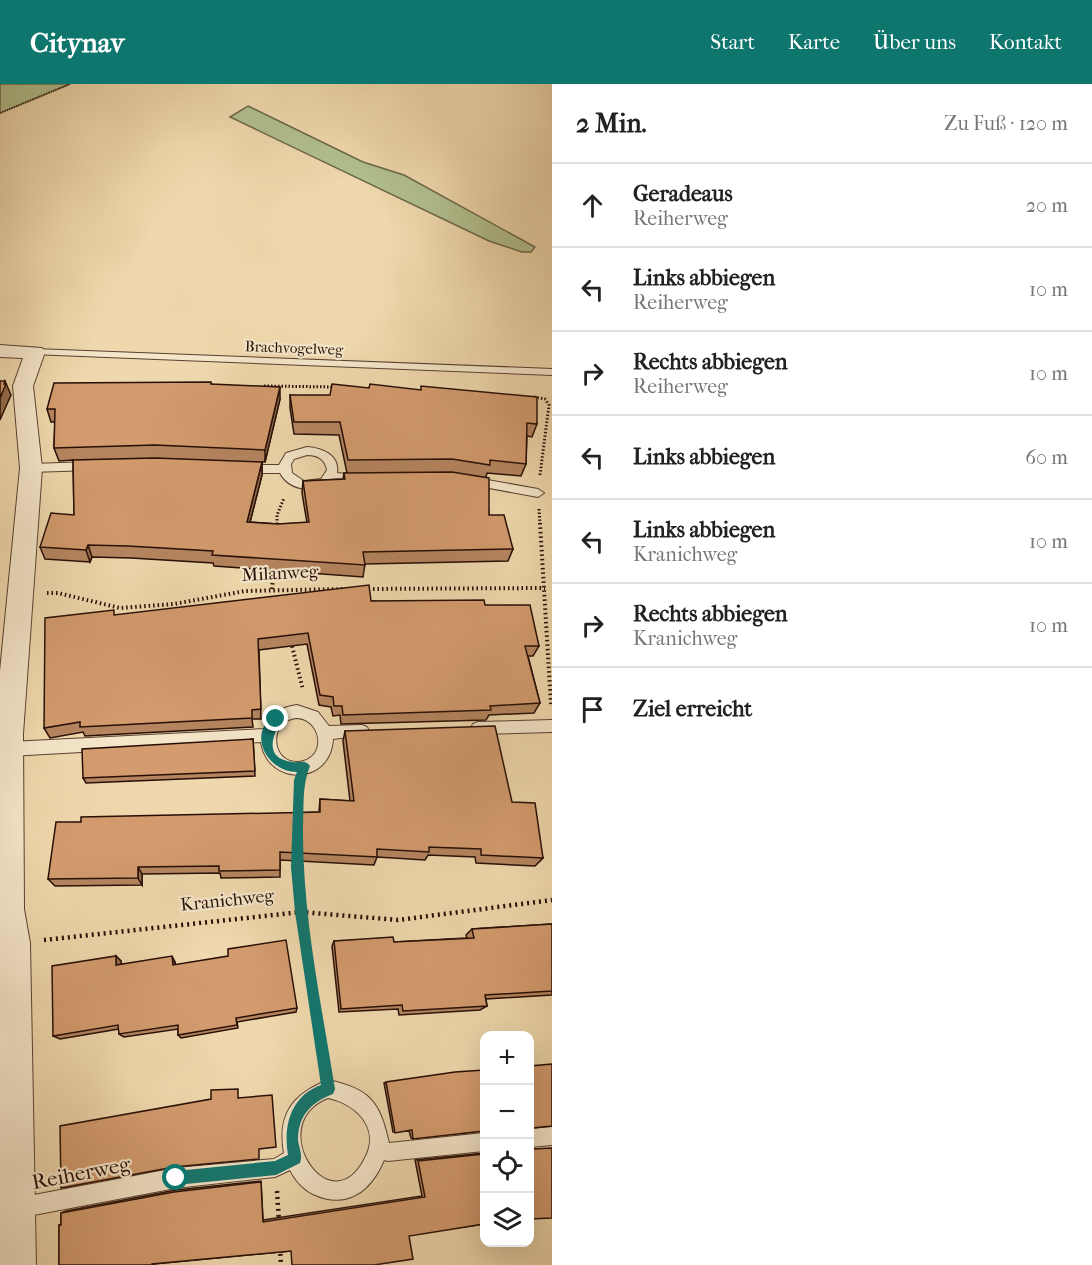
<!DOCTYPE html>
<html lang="de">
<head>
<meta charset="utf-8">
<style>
  :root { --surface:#fff; --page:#f6f6f6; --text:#222; --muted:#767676; --line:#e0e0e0; --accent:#0f766e }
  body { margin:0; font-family:"IM FELL French Canon",serif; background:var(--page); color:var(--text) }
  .controls { position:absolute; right:18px; bottom:18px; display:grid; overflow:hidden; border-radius:12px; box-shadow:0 6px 24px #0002 }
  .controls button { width:54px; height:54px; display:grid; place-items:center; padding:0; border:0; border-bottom:2px solid var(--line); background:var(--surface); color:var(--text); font:30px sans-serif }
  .stop { position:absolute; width:18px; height:18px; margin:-14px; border:4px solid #0f766e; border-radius:50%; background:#fff }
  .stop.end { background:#0f766e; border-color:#fff; box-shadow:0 2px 6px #0008 }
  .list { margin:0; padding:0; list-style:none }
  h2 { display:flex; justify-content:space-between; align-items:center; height:78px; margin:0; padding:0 24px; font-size:26px }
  h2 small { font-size:20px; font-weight:400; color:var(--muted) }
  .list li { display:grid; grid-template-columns:39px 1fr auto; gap:18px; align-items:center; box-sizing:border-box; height:84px; padding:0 24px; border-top:2px solid var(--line) }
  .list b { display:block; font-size:22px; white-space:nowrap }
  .list p { margin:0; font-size:20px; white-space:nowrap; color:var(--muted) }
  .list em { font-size:20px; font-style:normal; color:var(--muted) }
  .icon { flex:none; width:33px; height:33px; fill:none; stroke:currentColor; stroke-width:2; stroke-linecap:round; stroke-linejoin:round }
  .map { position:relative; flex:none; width:552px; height:1181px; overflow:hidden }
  header { display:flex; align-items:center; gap:36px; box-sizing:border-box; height:84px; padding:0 30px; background:var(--accent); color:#fff }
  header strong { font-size:28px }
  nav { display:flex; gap:33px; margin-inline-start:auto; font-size:21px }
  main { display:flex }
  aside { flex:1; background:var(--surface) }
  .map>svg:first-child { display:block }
</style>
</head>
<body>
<header>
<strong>Citynav</strong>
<nav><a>Start</a><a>Karte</a><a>Über uns</a><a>Kontakt</a></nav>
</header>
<main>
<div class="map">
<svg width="552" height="1181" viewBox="0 0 552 1181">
  <rect width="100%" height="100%" fill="#efd8ad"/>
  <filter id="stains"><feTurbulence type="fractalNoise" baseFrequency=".00333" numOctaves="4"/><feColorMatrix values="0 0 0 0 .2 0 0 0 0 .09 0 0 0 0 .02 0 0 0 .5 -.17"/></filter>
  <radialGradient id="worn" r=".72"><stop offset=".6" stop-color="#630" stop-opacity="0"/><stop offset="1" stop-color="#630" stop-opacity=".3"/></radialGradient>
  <g fill="#b2c08f" stroke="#6c674a" stroke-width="1.5">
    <path d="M0 0H70L0 29Z"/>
    <path d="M248 22 363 78 404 91 535 163 531 168H522L489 157 230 33Z"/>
  </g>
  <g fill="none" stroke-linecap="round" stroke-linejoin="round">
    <defs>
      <g id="lane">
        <path d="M35 265 552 285V291L31 270 30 268Z"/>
        <path d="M307 363C322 364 340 371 337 389L363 392V398L344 399 334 396C319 410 290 408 280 389H243L237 385 243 381H279L286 369ZM307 371C318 371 325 375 327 386L321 395 304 397 292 389 291 380 294 375Z"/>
        <path d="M92 378 98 382 92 386 31 388 25 384 31 380Z"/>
        <path d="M471 393 538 405 544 409 538 413 467 400V394Z"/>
        <path d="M297 621 318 628 329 642 362 641 367 643 369 647 367 651 333 655C331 701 268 703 261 658L10 672 5 670 3 665 5 660 10 658 264 645C271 630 281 623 297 621ZM297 634C323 636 327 675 299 678 270 680 268 636 297 634Z"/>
        <path d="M552 636V648L478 650 473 648 471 644 473 640 478 638Z"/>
        <path d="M328 996C371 1005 380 1019 389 1059L484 1049V1067L388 1077 384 1076C371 1107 347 1126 313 1110 303 1105 295 1096 290 1086L275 1093 176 1104 18 1134 11 1131 8 1124 11 1117 18 1114 176 1084 274 1075 284 1069C277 1030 293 1010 328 996ZM328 1014C356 1020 381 1044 365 1074 331 1143 262 1040 328 1014Z"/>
        <path d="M552 1043V1061L530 1063V1045Z"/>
      </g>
      <path id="street" d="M0 261 42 264 45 268 33 302 42 384 23 650 24 825 30 859 36 1181H0V587L20 384 13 302 23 274 0 273Z"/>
    </defs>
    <use href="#lane" stroke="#594030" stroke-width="2"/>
    <use href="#street" stroke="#594030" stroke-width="2"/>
    <path stroke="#270e06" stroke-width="2" stroke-dasharray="1 1.5" stroke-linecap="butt" d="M0 29 70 0"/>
    <g stroke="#270e06" stroke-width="3" stroke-dasharray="1.5 2" stroke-linecap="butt">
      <path d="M264 302 335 303"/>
      <path d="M534 313 545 315 549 321 540 391"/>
      <path d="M539 425 540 440"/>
      <path d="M277 440V431L284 414"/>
    </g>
    <g stroke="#270e06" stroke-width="4" stroke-dasharray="1.5 3" stroke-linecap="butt">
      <path d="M277 439V444"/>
      <path d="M540 439 551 621"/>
      <path d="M272 505 274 482"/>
      <path d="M364 505 545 504"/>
      <path d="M47 509H58L120 524 174 520 245 507 345 505"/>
      <path d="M291 558 303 606"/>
      <path d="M298 734 299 705"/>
    </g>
    <g stroke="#270e06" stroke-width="4.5" stroke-dasharray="2 4" stroke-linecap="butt">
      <path d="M297 774 301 828 325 984"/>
      <path d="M44 856 301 828 398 836 552 816"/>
      <path d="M277 1107 279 1138"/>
      <path d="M280 1164 281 1181"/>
    </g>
    <use href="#lane" fill="#f5e6ca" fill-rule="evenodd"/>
    <use href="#street" fill="#f5e6ca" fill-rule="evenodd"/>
  </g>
  <g fill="#b5855f" stroke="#270e06" stroke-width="1.5">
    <path d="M211 300 280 315 265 378H262V391L250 438 278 440 307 439 302 409 303 397 343 395 344 389H347L339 351 294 350 290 324V311L537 340 532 353 527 352 526 380 521 392 487 389 486 393 489 431 513 465 508 477 365 480 363 493 214 482 213 479 131 474 92 473 90 478 45 475 40 463 74 431 73 376 59 377 54 364 55 338H51L47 325Z"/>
    <path d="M371 517 485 521 539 562 533 572H528L540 619 534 629 489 631 486 636 341 640 340 631 333 632 331 623 319 621 307 560 259 566 261 635H252L253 643 85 652 83 648 50 654 44 644 116 531Z"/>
    <path d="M345 647 512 718 543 774 535 782 476 779 475 773 428 771 425 776 377 773 374 781 280 776V793L221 794 220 789 142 790V801L55 802 48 795 81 738 319 728 320 715 350 717 343 657Z"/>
    <path d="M253 655 255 692 86 699 83 694Z"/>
    <path d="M552 840V911L486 915 487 922 480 926 399 931 398 925 339 928 332 862 334 857 394 858 467 854 466 851 472 845Z"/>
    <path d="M116 872 121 877V880L175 878V881L297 924 296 928 237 938 238 944 181 954 178 951V945L124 953 119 950V945L60 955 53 952Z"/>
    <path d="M484 986 413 1055 411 1054 409 1047 393 1048 384 999Z"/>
    <path d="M484 1069V1140L291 1167 154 1180V1181H59V1141L61 1140V1129L66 1127 176 1106 261 1097 263 1136 422 1112 415 1076Z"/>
  </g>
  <g fill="#946c4d" stroke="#270e06" stroke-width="1.5">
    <path d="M5 297 11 311 0 336V314Z"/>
    <path d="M280 303V315L265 378V366Z"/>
    <path d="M262 378V391L247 450V438Z"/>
    <path d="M88 461 92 473 90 478 86 466Z"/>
    <path d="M138 783 142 790V801L138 794Z"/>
    <path d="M116 872 121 877V886L116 881Z"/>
    <path d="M172 872 175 878 176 886 173 881Z"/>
  </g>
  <g fill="#d39b6e" stroke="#270e06" stroke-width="1.5">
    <path d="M0 297H5L4 300H6L0 314Z"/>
    <path d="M211 298V300L280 303 265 366 155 361 54 364 55 325H47L54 299Z"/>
    <path d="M332 300 369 304 370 300 421 306V302L537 313V340L527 339 526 380 490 376V381L452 375 348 376 340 338H294L290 311H330Z"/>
    <path d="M155 374 262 378 247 438 278 440 309 438 303 397 345 395 344 389 452 388 489 394V431H504L513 465 363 468 365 481 212 471 213 467 128 462 88 461 86 466 40 463 51 429 74 431 73 376Z"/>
    <path d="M369 501 371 517 484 516 485 521H530L539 562H525L540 619 490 622 491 626 343 631 342 622H334L333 613 320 611 308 549 258 555 261 625 252 626V634L80 643V638L44 644 45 534 114 526V531Z"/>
    <path d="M495 642 512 718 535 719 543 774 481 771V765L429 763V768L377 765V773L280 768V786L219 787V782L138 783V794L48 795 56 738H81V733L320 728V715L354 717 345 647Z"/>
    <path d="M253 655 255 687 83 694 82 665Z"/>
    <path d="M552 840V907L485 911 487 922 403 927 402 921 341 925 334 857 393 853 394 858 474 854 472 845Z"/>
    <path d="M286 856 297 924 236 934 237 941 178 951V941L119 950 118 941 53 952 52 882 116 872V881L172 872 173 881 228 872V865Z"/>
    <path d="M552 980V1042L533 1044V1065L552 1064V1134L530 1135V982Z"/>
    <path d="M484 986V1047L413 1055 412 1046 395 1049 386 998 455 988Z"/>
    <path d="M238 1005V1014L272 1011 276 1063 259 1065V1075L174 1083 61 1104 60 1042 211 1015V1006Z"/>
    <path d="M484 1070V1140L409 1152 413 1175 374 1181H292L291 1167 152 1180V1181H59V1141H61V1129L174 1108 261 1098 263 1138 425 1113 418 1077Z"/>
  </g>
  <path fill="#0f766e" d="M276 631 281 635C273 652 263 674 292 678 300 679 305 675 310 682 302 701 304 721 303 741 302 830 321 918 335 1005L333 1010C312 1018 298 1031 298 1056 299 1064 303 1071 300 1079L276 1091 176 1101 171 1099 169 1094 171 1089 176 1087 275 1077 288 1071C283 1041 291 1012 321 1001L295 828 291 783 294 696 297 688C266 688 246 647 276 631Z"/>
  <g text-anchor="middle" stroke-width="4.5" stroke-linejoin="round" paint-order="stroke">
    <g font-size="15" fill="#270e06" stroke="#f5e6ca">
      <text transform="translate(294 264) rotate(2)" y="5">Brachvogelweg</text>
    </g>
    <g font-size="18" fill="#270e06" stroke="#f5e6ca">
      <text transform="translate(280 489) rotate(-3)" y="6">Milanweg</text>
      <text transform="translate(227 816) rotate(-6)" y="6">Kranichweg</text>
    </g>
    <g font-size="21" fill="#270e06" stroke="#f5e6ca">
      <text transform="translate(81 1089) rotate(-11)" y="7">Reiherweg</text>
    </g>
  </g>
  <rect width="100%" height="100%" filter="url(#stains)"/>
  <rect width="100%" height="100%" fill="url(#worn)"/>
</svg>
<div class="controls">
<button>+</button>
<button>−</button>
<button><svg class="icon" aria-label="locate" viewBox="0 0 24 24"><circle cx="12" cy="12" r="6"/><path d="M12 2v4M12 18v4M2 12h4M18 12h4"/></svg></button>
<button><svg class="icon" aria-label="layers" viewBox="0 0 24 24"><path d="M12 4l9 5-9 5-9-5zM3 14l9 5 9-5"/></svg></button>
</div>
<div class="stop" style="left:176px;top:1094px"></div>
<div class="stop end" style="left:276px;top:635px"></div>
</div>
<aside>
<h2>2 Min.<small>Zu Fuß · 120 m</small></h2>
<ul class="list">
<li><svg class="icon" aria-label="ahead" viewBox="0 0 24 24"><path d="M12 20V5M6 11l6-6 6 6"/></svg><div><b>Geradeaus</b><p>Reiherweg</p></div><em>20 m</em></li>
<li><svg class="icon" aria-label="left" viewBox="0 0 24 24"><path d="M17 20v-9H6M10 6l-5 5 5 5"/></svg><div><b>Links abbiegen</b><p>Reiherweg</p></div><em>10 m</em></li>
<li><svg class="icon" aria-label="right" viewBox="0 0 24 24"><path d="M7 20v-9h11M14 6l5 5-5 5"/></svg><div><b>Rechts abbiegen</b><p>Reiherweg</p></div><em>10 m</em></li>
<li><svg class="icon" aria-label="left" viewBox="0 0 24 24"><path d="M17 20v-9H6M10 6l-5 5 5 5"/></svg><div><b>Links abbiegen</b></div><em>60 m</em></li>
<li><svg class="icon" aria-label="left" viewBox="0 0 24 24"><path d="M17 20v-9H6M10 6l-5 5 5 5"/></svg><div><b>Links abbiegen</b><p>Kranichweg</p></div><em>10 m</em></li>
<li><svg class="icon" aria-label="right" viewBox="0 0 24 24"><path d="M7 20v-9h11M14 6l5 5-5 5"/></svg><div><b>Rechts abbiegen</b><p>Kranichweg</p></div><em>10 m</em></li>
<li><svg class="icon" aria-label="arrive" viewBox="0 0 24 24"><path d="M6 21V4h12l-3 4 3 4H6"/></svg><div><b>Ziel erreicht</b></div></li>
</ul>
</aside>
</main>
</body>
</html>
